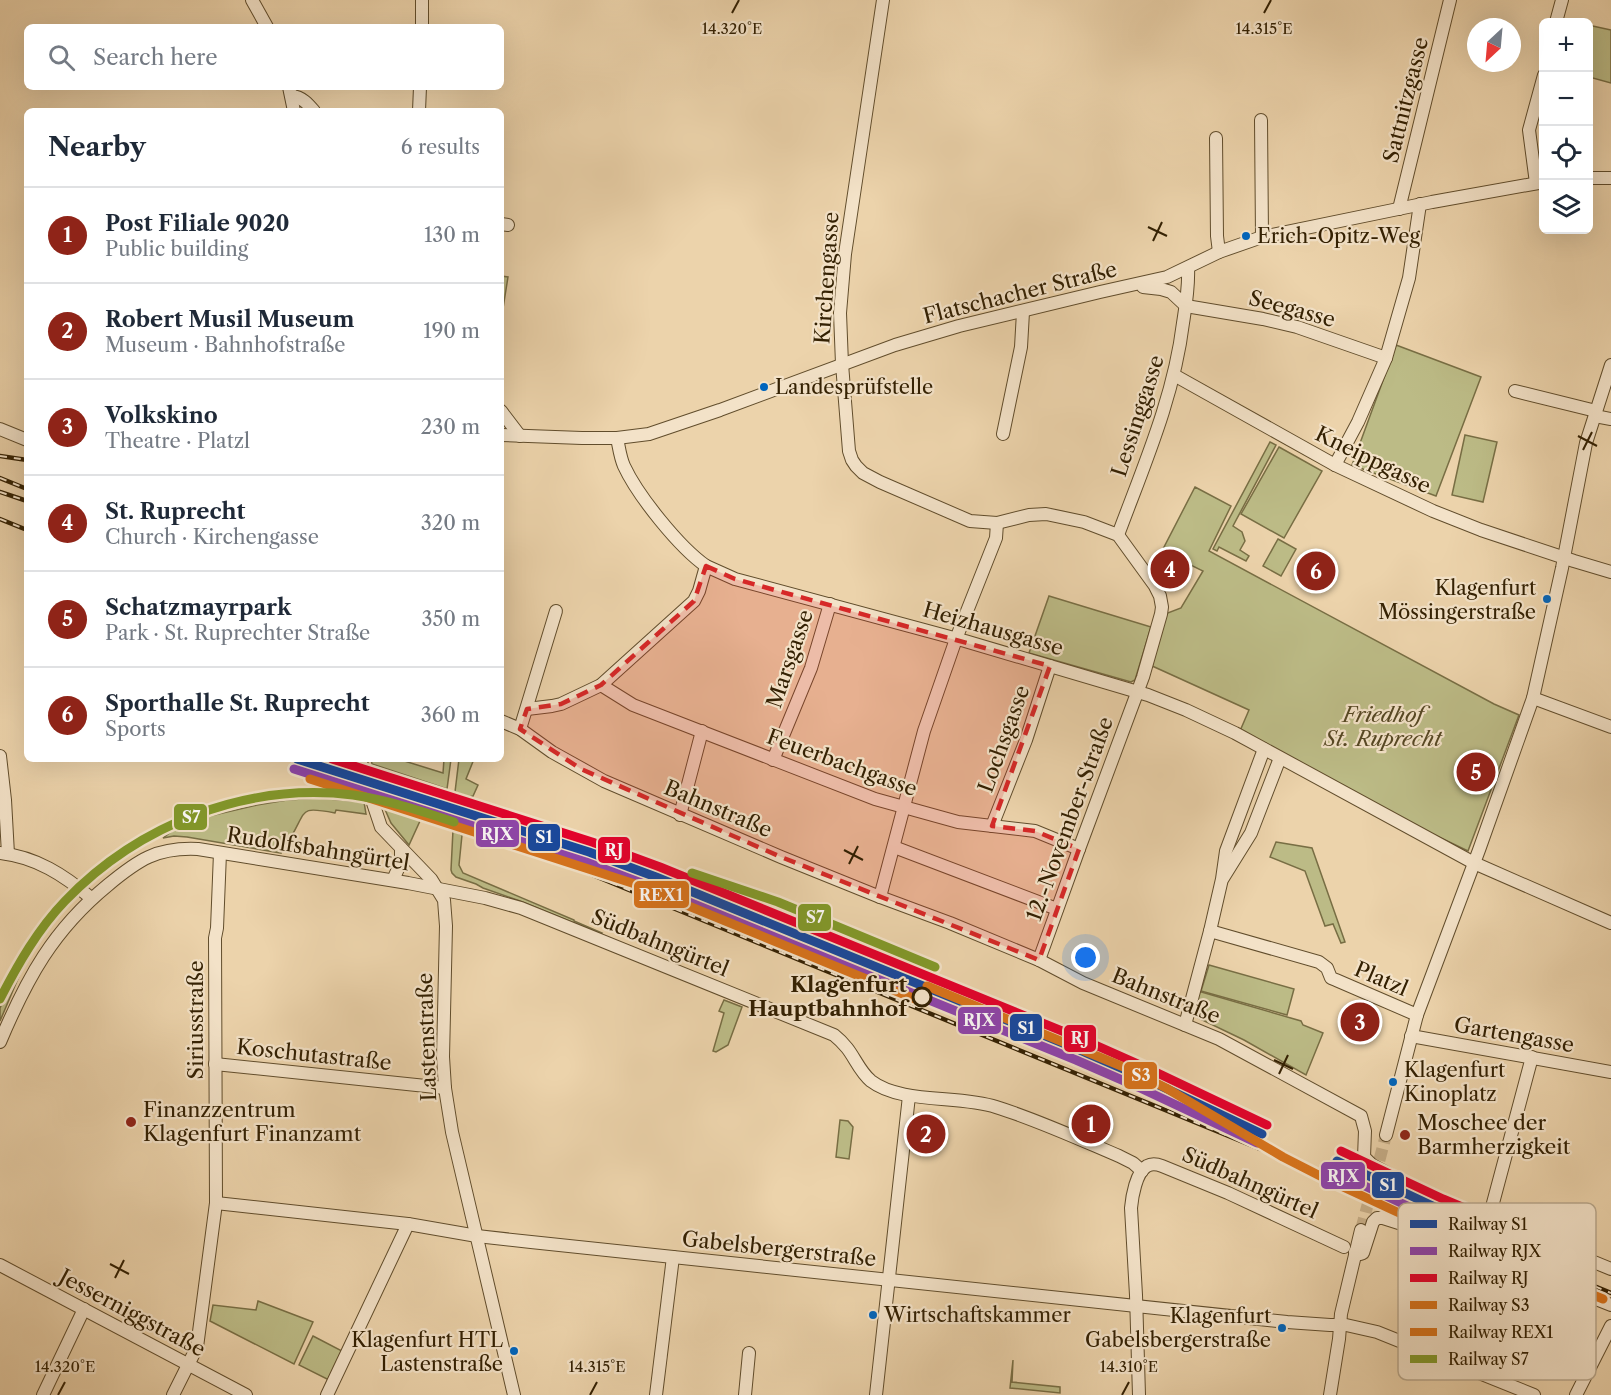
<!DOCTYPE html>
<html lang="en">
<head>
<meta charset="utf-8">
<style>
  :root { --surface:#fff; --page:#f6f6f7; --text:#1f2937; --muted:#747a83; --line:#e0e1e3; --accent:#8f2418 }
  body { margin:0; font-family:"Libre Caslon Text",serif; background:var(--page); color:var(--text) }
  .controls { position:absolute; right:18px; top:18px; display:grid; overflow:hidden; border-radius:9px; box-shadow:0 6px 24px #0002 }
  .controls button { width:54px; height:54px; display:grid; place-items:center; padding:0; border:0; border-bottom:2px solid var(--line); background:var(--surface); color:var(--text); font:30px sans-serif }
  .compass { position:absolute; left:1467px; top:18px; width:54px; height:54px; border-radius:50%; background:var(--surface); box-shadow:0 6px 24px #0002; rotate:206deg }
  .you { position:absolute; left:1086px; top:958px; width:21px; height:21px; margin:-15px; border:4px solid #fff; border-radius:50%; background:#1a73e8; box-shadow:0 0 0 9px #1a73e833 }
  .badge { display:grid; place-items:center; width:39px; height:39px; border-radius:50%; background:var(--accent); color:#fff; font-size:20px; font-weight:700 }
  .pin { position:absolute; translate:-50% -50%; border:3px solid #fff; box-shadow:0 2px 6px #0006 }
  .list { margin:0; padding:0; list-style:none }
  h2 { display:flex; justify-content:space-between; align-items:center; height:78px; margin:0; padding:0 24px; font-size:26px }
  h2 small { font-size:20px; font-weight:400; color:var(--muted) }
  .list li { display:grid; grid-template-columns:39px 1fr auto; gap:18px; align-items:center; box-sizing:border-box; height:96px; padding:0 24px; border-top:2px solid var(--line) }
  .list b { display:block; font-size:22px; white-space:nowrap }
  .list p { margin:0; font-size:20px; white-space:nowrap; color:var(--muted) }
  .list em { font-size:20px; font-style:normal; color:var(--muted) }
  .icon { flex:none; width:33px; height:33px; fill:none; stroke:currentColor; stroke-width:2; stroke-linecap:round; stroke-linejoin:round }
  .map { position:relative; flex:none; width:1611px; height:1395px; overflow:hidden }
  .search { position:absolute; background:var(--surface); box-shadow:0 6px 24px #0002; left:24px; top:24px; width:480px; height:66px; display:flex; align-items:center; gap:15px; box-sizing:border-box; padding:0 21px; border-radius:9px; color:var(--muted); font-size:22px }
  .panel { position:absolute; background:var(--surface); box-shadow:0 6px 24px #0002; left:24px; top:108px; width:480px; height:654px; border-radius:9px }
  .map>svg:first-child { display:block }
</style>
</head>
<body>
<div class="map">
<svg width="1611" height="1395" viewBox="0 0 1611 1395">
  <rect width="100%" height="100%" fill="#ecd3ab"/>
  <filter id="stains"><feTurbulence type="fractalNoise" baseFrequency=".00333" numOctaves="4"/><feColorMatrix values="0 0 0 0 .2 0 0 0 0 .09 0 0 0 0 .02 0 0 0 .5 -.17"/></filter>
  <radialGradient id="worn" r=".72"><stop offset=".6" stop-color="#630" stop-opacity="0"/><stop offset="1" stop-color="#630" stop-opacity=".3"/></radialGradient>
  <g fill="#bcbb86" stroke="#786e44" stroke-width="1.5">
    <path d="M1588 25 1611 30V83L1589 77Z"/>
    <path d="M501 276 508 277 501 321Z"/>
    <path d="M1396 345 1481 377 1436 496 1352 465Z"/>
    <path d="M1465 435 1497 442 1483 502 1452 495Z"/>
    <path d="M1270 442 1276 445 1233 526 1242 532 1245 541 1240 550 1249 556 1246 561 1219 547 1217 551 1213 549Z"/>
    <path d="M1279 447 1322 471 1284 538 1241 514Z"/>
    <path d="M1195 487 1231 506 1209 551 1494 704 1519 715 1468 851 1422 829 1240 731 1249 710 1150 665 1165 614 1181 608 1203 571 1162 551Z"/>
    <path d="M1278 539 1296 549 1281 576 1263 566Z"/>
    <path d="M1049 596 1151 627 1135 680 1131 682 1029 653Z"/>
    <path d="M371 759H398L443 773 444 759H451L447 789 372 764Z"/>
    <path d="M459 759H474L466 779 478 785 473 796 469 797 455 792Z"/>
    <path d="M317 798 364 802 366 814 336 810 335 813C299 806 307 810 291 837 289 842 285 844 281 848V853L187 837 174 836 163 838 184 822 257 805 287 800Z"/>
    <path d="M383 805 435 820 420 821 409 845 391 823Z"/>
    <path d="M453 830 462 835 459 865 463 873 574 920V921L602 933 601 934 520 901 483 888 476 884 456 877 452 873 451 870Z"/>
    <path d="M1276 842 1312 848 1345 942 1341 943 1333 924 1325 926 1305 871 1270 857Z"/>
    <path d="M1209 965 1294 989 1287 1015 1201 991Z"/>
    <path d="M20 974 0 1021V1008L16 975Z"/>
    <path d="M1198 991 1301 1021 1303 1025 1323 1033 1306 1075 1244 1040 1192 1015Z"/>
    <path d="M724 1000 742 1007 728 1045 716 1052 713 1051 724 1013 719 1011Z"/>
    <path d="M840 1120 848 1121 853 1127 849 1159 836 1157Z"/>
    <path d="M258 1301 313 1322 294 1364 210 1321 213 1305 256 1310Z"/>
    <path d="M313 1336 342 1351 329 1380 299 1365Z"/>
    <path d="M1013 1360 1012 1382 1060 1387V1393L1010 1388Z"/>
  </g>
  <g fill="none" stroke-linecap="round" stroke-linejoin="round">
    <g stroke="#c7af89" stroke-width="12" stroke-dasharray="12 6" stroke-linecap="butt">
      <path d="M362 760 373 803"/>
      <path d="M1361 1230 1386 1135"/>
    </g>
    <defs>
      <g id="minor">
        <path d="M252 0 267 27"/>
        <path d="M883 0 845 254 840 313 842 364 849 451 852 460 856 466 863 473 880 482 970 521 997 523 1029 515 1046 514 1084 522 1118 535 1155 586 1160 596 1162 607 1161 614 1143 677 1079 849 1039 960"/>
        <path d="M1556 22 1562 0"/>
        <path d="M422 27V0"/>
        <path d="M289 87 294 111"/>
        <path d="M292 96C302 97 308 104 314 111"/>
        <path d="M419 111 420 87"/>
        <path d="M1261 120 1262 237"/>
        <path d="M1216 138 1217 236 1219 252"/>
        <path d="M1588 178H1611"/>
        <path d="M1536 183 1529 130 1544 75"/>
        <path d="M1399 209 1450 0"/>
        <path d="M501 224 508 225"/>
        <path d="M1143 287 1161 289 1171 292 1186 306 1263 319 1297 327 1386 358"/>
        <path d="M1174 375 1335 465 1433 511 1481 530 1574 561 1611 572"/>
        <path d="M1515 391 1596 411"/>
        <path d="M501 411 520 436"/>
        <path d="M1595 416 1611 419"/>
        <path d="M0 429 27 440"/>
        <path d="M1003 434 1021 347 1023 312"/>
        <path d="M501 435 582 438H617L649 434 720 410 895 345 959 326 1100 292 1167 277 1219 252 1262 237 1432 202 1544 182"/>
        <path d="M617 438C619 447 620 457 624 466 638 496 679 547 706 566"/>
        <path d="M1335 465 1358 422 1386 358 1409 278 1420 204"/>
        <path d="M1118 535C1144 465 1174 397 1183 323 1186 304 1189 287 1188 268"/>
        <path d="M601 685 633 705 875 799 958 822 1035 831 1079 849"/>
        <path d="M1533 698 1611 727"/>
        <path d="M527 709 552 706 561 704 601 685 694 601 699 591 706 566 735 579 965 641 1148 695 1186 710 1235 733 1474 863 1611 923"/>
        <path d="M501 721 520 729 552 752 604 781 781 857 880 897 950 923 1039 960 1083 983 1219 1039 1361 1116 1365 1131 1364 1157 1372 1165 1416 1189 1611 1269"/>
        <path d="M520 729 556 611"/>
        <path d="M0 756 5 800 8 854"/>
        <path d="M361 759 362 760"/>
        <path d="M773 760 811 668 830 604"/>
        <path d="M373 803 381 827 431 879 444 900 446 926 443 1057 445 1088 452 1132 514 1395"/>
        <path d="M680 815 702 731"/>
        <path d="M992 826 1026 740 1050 666"/>
        <path d="M894 847 1057 909"/>
        <path d="M0 853C36 857 64 875 91 898"/>
        <path d="M1223 878 1251 833 1280 758"/>
        <path d="M393 880 401 862V848"/>
        <path d="M880 897 924 731 956 639 996 538 997 523"/>
        <path d="M1210 931 1319 962 1327 968 1331 978 1336 980 1417 1015"/>
        <path d="M1185 1025 1210 931 1222 879 1226 851 1264 749"/>
        <path d="M1411 1036 1611 1072"/>
        <path d="M0 1042C27 978 53 930 108 885 138 860 157 847 198 849L408 883 485 898 521 908 834 1035C839 1039 843 1043 847 1048 855 1058 860 1072 871 1081 901 1104 959 1095 996 1107 1038 1120 1079 1139 1119 1156L1133 1163 1142 1171"/>
        <path d="M215 1064 445 1088"/>
        <path d="M1386 1135 1417 1015 1479 850 1533 698 1562 568 1586 443 1611 365"/>
        <path d="M216 1203 408 1224 477 1236 531 1242 1287 1322 1330 1325H1346L1377 1332 1534 1395"/>
        <path d="M1489 1218 1532 1057"/>
        <path d="M1355 1252 1360 1254 1363 1253 1373 1222 1377 1218H1383L1427 1232 1611 1305"/>
        <path d="M0 1265 246 1395"/>
        <path d="M43 1395 84 1309"/>
        <path d="M173 1395 197 1347 216 1203 215 938 217 928 220 853"/>
        <path d="M327 1395 408 1224"/>
        <path d="M656 1395 673 1257"/>
        <path d="M745 1395 749 1353"/>
        <path d="M876 1395 909 1096"/>
        <path d="M1139 1395 1136 1295 1131 1208C1132 1197 1136 1172 1147 1166 1152 1163 1157 1164 1162 1166L1228 1193 1344 1247"/>
        <path d="M1330 1395 1339 1339 1341 1314 1361 1230"/>
        <path d="M1576 1395 1611 1326"/>
      </g>
    </defs>
    <use href="#minor" stroke="#614d2c" stroke-width="14"/>
    <use href="#minor" stroke="#f3e2c8" stroke-width="12"/>
    <defs>
      <g id="rail">
        <path d="M0 456 27 460"/>
        <path d="M0 478 27 489"/>
        <path d="M0 492 27 501"/>
        <path d="M0 519 27 530"/>
        <path d="M407 802 464 819"/>
        <path d="M454 822 534 851 1611 1293"/>
      </g>
    </defs>
    <use href="#rail" stroke="#332002" stroke-width="4.5"/>
    <use href="#rail" stroke="#f3e2c8" stroke-width="2" stroke-dasharray="7" stroke-linecap="butt"/>
    <defs>
      <g id="rail-1">
        <path d="M297 759 589 852 656 877 1080 1050 1142 1077 1262 1134"/>
        <path d="M1337 1161 1439 1209 1522 1244"/>
      </g>
      <g id="rail-2">
        <path d="M294 769 586 862 652 887 1076 1060 1138 1087 1257 1143"/>
        <path d="M1333 1171 1435 1219 1518 1254"/>
      </g>
      <g id="rail-3">
        <path d="M332 759 592 842 660 867 1084 1040 1147 1068 1267 1125"/>
        <path d="M1341 1151 1443 1199 1526 1234"/>
      </g>
      <path id="rail-4" d="M927 986 1126 1068 1166 1088 1283 1157 1328 1180 1451 1237 1603 1299"/>
      <path id="rail-5" d="M310 779 635 884 920 1001"/>
      <g id="rail-6">
        <path d="M692 873 778 902 935 967"/>
        <path d="M0 999C18 964 38 929 65 901 139 824 247 782 353 795 388 800 421 811 454 822"/>
      </g>
    </defs>
    <use href="#rail-1" stroke="#f3e2c8" stroke-width="14"/>
    <use href="#rail-2" stroke="#f3e2c8" stroke-width="14"/>
    <use href="#rail-3" stroke="#f3e2c8" stroke-width="14"/>
    <use href="#rail-4" stroke="#f3e2c8" stroke-width="14"/>
    <use href="#rail-5" stroke="#f3e2c8" stroke-width="14"/>
    <use href="#rail-6" stroke="#f3e2c8" stroke-width="14"/>
    <use href="#rail-1" stroke="#17489e" stroke-width="9"/>
    <use href="#rail-2" stroke="#8e44ad" stroke-width="9"/>
    <use href="#rail-3" stroke="#e4002b" stroke-width="9"/>
    <use href="#rail-4" stroke="#d8731b" stroke-width="9"/>
    <use href="#rail-5" stroke="#d8731b" stroke-width="9"/>
    <use href="#rail-6" stroke="#829929" stroke-width="9"/>
  </g>
  <path fill="#d62828" fill-opacity="0.2" stroke="#d62828" stroke-width="4.5" stroke-dasharray="12 8" stroke-linejoin="round" d="M706 566 735 579 1050 666 992 826 1035 831 1079 849 1039 960 781 857 581 769 520 729 527 709 561 704 601 685 694 601Z"/>
  <path fill="none" stroke="#332002" stroke-width="2" d="M732 13 739 0M1264 13 1271 0M1148 227 1167 236M1153 241 1162 222M1578 436 1597 446M1583 450 1592 432M844 850 863 860M849 864 858 846M1274 1060 1293 1069M1279 1074 1288 1055M110 1264 129 1274M115 1278 124 1260M58 1395 65 1382M590 1395 597 1382M1122 1395 1129 1382"/>
  <g fill="#0065bd" stroke="#f3e2c8" stroke-width="2">
    <circle cx="1246" cy="236" r="5"/>
    <circle cx="764" cy="387" r="5"/>
    <circle cx="1547" cy="599" r="5"/>
    <circle cx="1393" cy="1082" r="5"/>
    <circle cx="873" cy="1315" r="5"/>
    <circle cx="1282" cy="1328" r="5"/>
    <circle cx="514" cy="1351" r="5"/>
  </g>
  <circle fill="#f3e2c8" stroke="#332002" stroke-width="3" cx="922" cy="997" r="9"/>
  <g fill="#8f2418" stroke="#f3e2c8" stroke-width="2">
    <circle cx="131" cy="1122" r="6"/>
    <circle cx="1405" cy="1135" r="6"/>
  </g>
  <g text-anchor="middle" stroke-width="4.5" stroke-linejoin="round" paint-order="stroke">
    <g font-size="20" fill="#332002" stroke="#f3e2c8" text-anchor="start">
      <text x="1257" y="243">Erich-Opitz-Weg</text>
      <text x="775" y="394">Landesprüfstelle</text>
      <text x="1536" y="595" text-anchor="end">Klagenfurt<tspan x="1536" dy="24">Mössingerstraße</tspan></text>
      <text x="1404" y="1077">Klagenfurt<tspan x="1404" dy="24">Kinoplatz</tspan></text>
      <text x="884" y="1322">Wirtschaftskammer</text>
      <text x="1271" y="1323" text-anchor="end">Klagenfurt<tspan x="1271" dy="24">Gabelsbergerstraße</tspan></text>
      <text x="503" y="1347" text-anchor="end">Klagenfurt HTL<tspan x="503" dy="24">Lastenstraße</tspan></text>
    </g>
    <g font-size="21" fill="#332002" stroke="#f3e2c8">
      <text transform="translate(1406 100) rotate(-76)" y="7">Sattnitzgasse</text>
      <text transform="translate(827 278) rotate(-86)" y="7">Kirchengasse</text>
      <text transform="translate(1020 293) rotate(-14)" y="7">Flatschacher Straße</text>
      <text transform="translate(1292 309) rotate(15)" y="7">Seegasse</text>
      <text transform="translate(1138 416) rotate(-72)" y="7">Lessinggasse</text>
      <text transform="translate(1373 460) rotate(26)" y="7">Kneippgasse</text>
      <text transform="translate(993 629) rotate(16)" y="7">Heizhausgasse</text>
      <text transform="translate(790 659) rotate(-71)" y="7">Marsgasse</text>
      <text transform="translate(1004 739) rotate(-70)" y="7">Lochsgasse</text>
      <text transform="translate(842 763) rotate(20)" y="7">Feuerbachgasse</text>
      <text transform="translate(718 809) rotate(23)" y="7">Bahnstraße</text>
      <text transform="translate(1070 819) rotate(-70)" y="7">12.-November-Straße</text>
      <text transform="translate(318 849) rotate(9)" y="7">Rudolfsbahngürtel</text>
      <text transform="translate(660 943) rotate(22)" y="7">Südbahngürtel</text>
      <text transform="translate(1381 979) rotate(23)" y="7">Platzl</text>
      <text transform="translate(1166 996) rotate(22)" y="7">Bahnstraße</text>
      <text transform="translate(196 1020) rotate(-90)" y="7">Siriusstraße</text>
      <text transform="translate(1514 1035) rotate(10)" y="7">Gartengasse</text>
      <text transform="translate(427 1037) rotate(-92)" y="7">Lastenstraße</text>
      <text transform="translate(314 1055) rotate(6)" y="7">Koschutastraße</text>
      <text transform="translate(1250 1183) rotate(24)" y="7">Südbahngürtel</text>
      <text transform="translate(779 1249) rotate(6)" y="7">Gabelsbergerstraße</text>
      <text transform="translate(132 1313) rotate(28)" y="7">Jesserniggstraße</text>
    </g>
    <g font-size="21" font-style="italic" fill="#554723" stroke="#f3e2c8">
      <text x="1383" y="722">Friedhof<tspan x="1383" dy="24">St. Ruprecht</tspan></text>
    </g>
    <g font-size="21" font-weight="bold" fill="#332002" stroke="#f3e2c8" text-anchor="end">
      <text x="907" y="992">Klagenfurt<tspan x="907" dy="24">Hauptbahnhof</tspan></text>
    </g>
    <g font-size="21" fill="#332002" stroke="#f3e2c8" text-anchor="start">
      <text x="143" y="1117">Finanzzentrum<tspan x="143" dy="24">Klagenfurt Finanzamt</tspan></text>
      <text x="1417" y="1130">Moschee der<tspan x="1417" dy="24">Barmherzigkeit</tspan></text>
    </g>
  </g>
  <rect x="1398" y="1203" width="198" height="177" rx="9" fill="#f3e2c8" stroke="#b9a88d" stroke-width="1.5"/>
  <rect x="1410" y="1220" width="27" height="8" fill="#17489e"/>
  <rect x="1410" y="1247" width="27" height="8" fill="#8e44ad"/>
  <rect x="1410" y="1274" width="27" height="8" fill="#e4002b"/>
  <rect x="1410" y="1301" width="27" height="8" fill="#d8731b"/>
  <rect x="1410" y="1328" width="27" height="8" fill="#d8731b"/>
  <rect x="1410" y="1355" width="27" height="8" fill="#829929"/>
  <g font-size="16" fill="#332002">
    <text x="1448" y="1230">Railway S1</text>
    <text x="1448" y="1257">Railway RJX</text>
    <text x="1448" y="1284">Railway RJ</text>
    <text x="1448" y="1311">Railway S3</text>
    <text x="1448" y="1338">Railway REX1</text>
    <text x="1448" y="1365">Railway S7</text>
  </g>
  <g font-size="15" text-anchor="middle" fill="#332002" stroke="#f3e2c8" stroke-width="4.5" stroke-linejoin="round" paint-order="stroke">
    <text x="732" y="34">14.320°E</text>
    <text x="1264" y="34">14.315°E</text>
    <text x="65" y="1372">14.320°E</text>
    <text x="597" y="1372">14.315°E</text>
    <text x="1129" y="1372">14.310°E</text>
  </g>
  <g stroke="#f3e2c8" stroke-width="2">
    <rect x="173" y="803" width="35" height="28" rx="6" fill="#829929"/>
    <rect x="475" y="819" width="45" height="29" rx="6" fill="#8e44ad"/>
    <rect x="527" y="823" width="34" height="29" rx="6" fill="#17489e"/>
    <rect x="597" y="836" width="34" height="28" rx="6" fill="#e4002b"/>
    <rect x="633" y="880" width="57" height="29" rx="6" fill="#d8731b"/>
    <rect x="797" y="903" width="35" height="29" rx="6" fill="#829929"/>
    <rect x="957" y="1006" width="45" height="29" rx="6" fill="#8e44ad"/>
    <rect x="1009" y="1013" width="34" height="29" rx="6" fill="#17489e"/>
    <rect x="1063" y="1024" width="34" height="29" rx="6" fill="#e4002b"/>
    <rect x="1123" y="1061" width="35" height="29" rx="6" fill="#d8731b"/>
    <rect x="1320" y="1161" width="46" height="29" rx="6" fill="#8e44ad"/>
    <rect x="1371" y="1171" width="34" height="28" rx="6" fill="#17489e"/>
  </g>
  <g font-size="16" text-anchor="middle" font-weight="bold" fill="#fff">
    <text x="191" y="823">S7</text>
    <text x="497" y="840">RJX</text>
    <text x="544" y="843">S1</text>
    <text x="614" y="856">RJ</text>
    <text x="661" y="901">REX1</text>
    <text x="815" y="923">S7</text>
    <text x="979" y="1026">RJX</text>
    <text x="1026" y="1034">S1</text>
    <text x="1080" y="1044">RJ</text>
    <text x="1141" y="1081">S3</text>
    <text x="1343" y="1182">RJX</text>
    <text x="1388" y="1191">S1</text>
  </g>
  <rect width="100%" height="100%" filter="url(#stains)"/>
  <rect width="100%" height="100%" fill="url(#worn)"/>
</svg>
<div class="controls">
<button>+</button>
<button>−</button>
<button><svg class="icon" aria-label="locate" viewBox="0 0 24 24"><circle cx="12" cy="12" r="6"/><path d="M12 2v4M12 18v4M2 12h4M18 12h4"/></svg></button>
<button><svg class="icon" aria-label="layers" viewBox="0 0 24 24"><path d="M12 4l9 5-9 5-9-5zM3 14l9 5 9-5"/></svg></button>
</div>
<svg class="compass" viewBox="-18 -18 36 36"><path d="M0-13l5 13h-10z" fill="#e53935"/><path d="M0 13l5-13h-10z" fill="#747a83"/></svg>
<div class="you"></div>
<div class="pin badge" style="left:1091px;top:1124px">1</div>
<div class="pin badge" style="left:926px;top:1134px">2</div>
<div class="pin badge" style="left:1360px;top:1022px">3</div>
<div class="pin badge" style="left:1170px;top:569px">4</div>
<div class="pin badge" style="left:1476px;top:772px">5</div>
<div class="pin badge" style="left:1316px;top:571px">6</div>
<div class="search"><svg class="icon" aria-label="search" viewBox="0 0 24 24"><circle cx="10" cy="10" r="6"/><path d="M15 15l6 6"/></svg>Search here</div>
<section class="panel">
<h2>Nearby<small>6 results</small></h2>
<ul class="list">
<li><span class="badge">1</span><div><b>Post Filiale 9020</b><p>Public building</p></div><em>130 m</em></li>
<li><span class="badge">2</span><div><b>Robert Musil Museum</b><p>Museum · Bahnhofstraße</p></div><em>190 m</em></li>
<li><span class="badge">3</span><div><b>Volkskino</b><p>Theatre · Platzl</p></div><em>230 m</em></li>
<li><span class="badge">4</span><div><b>St. Ruprecht</b><p>Church · Kirchengasse</p></div><em>320 m</em></li>
<li><span class="badge">5</span><div><b>Schatzmayrpark</b><p>Park · St. Ruprechter Straße</p></div><em>350 m</em></li>
<li><span class="badge">6</span><div><b>Sporthalle St. Ruprecht</b><p>Sports</p></div><em>360 m</em></li>
</ul>
</section>
</div>
</body>
</html>
